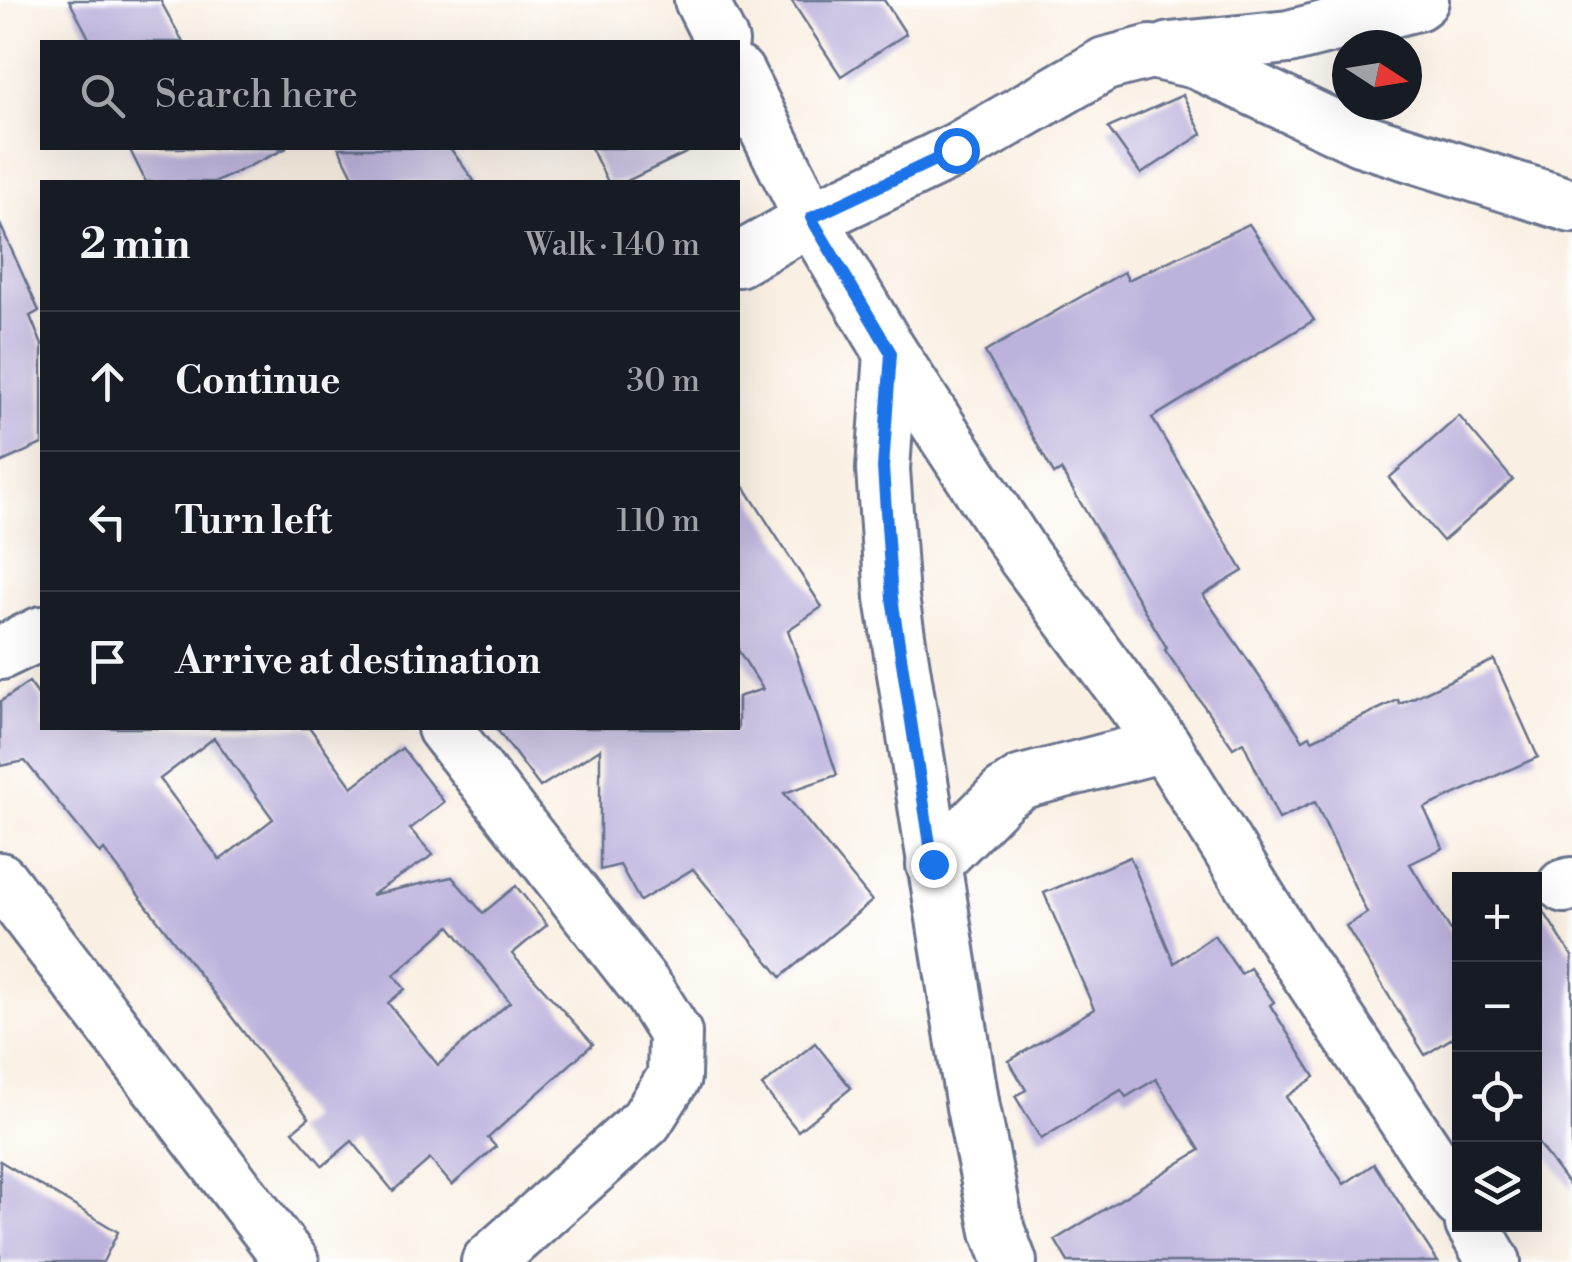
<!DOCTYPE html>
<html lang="en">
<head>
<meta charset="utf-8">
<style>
  :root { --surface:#171b24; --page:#20242c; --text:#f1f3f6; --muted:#9ea1a6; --line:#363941 }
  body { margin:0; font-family:"Libre Bodoni",serif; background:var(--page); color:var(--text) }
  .controls { position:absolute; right:30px; bottom:30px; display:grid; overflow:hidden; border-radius:0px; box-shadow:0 10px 40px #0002 }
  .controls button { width:90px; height:90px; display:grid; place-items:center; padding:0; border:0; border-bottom:2px solid var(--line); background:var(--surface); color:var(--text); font:50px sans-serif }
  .compass { position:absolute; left:1332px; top:30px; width:90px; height:90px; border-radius:50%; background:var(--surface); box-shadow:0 10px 40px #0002; rotate:102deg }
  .stop { position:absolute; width:30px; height:30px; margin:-22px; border:8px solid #1a73e8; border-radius:50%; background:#fff }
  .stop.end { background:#1a73e8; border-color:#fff; box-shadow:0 2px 10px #0008 }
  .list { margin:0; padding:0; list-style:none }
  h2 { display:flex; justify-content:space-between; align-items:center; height:130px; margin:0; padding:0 40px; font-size:42px }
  h2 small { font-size:32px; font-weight:400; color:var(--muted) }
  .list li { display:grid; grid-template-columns:65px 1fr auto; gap:30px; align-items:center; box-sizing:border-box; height:140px; padding:0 40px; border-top:2px solid var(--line) }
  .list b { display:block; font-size:38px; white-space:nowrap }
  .list em { font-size:32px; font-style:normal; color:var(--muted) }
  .icon { flex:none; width:55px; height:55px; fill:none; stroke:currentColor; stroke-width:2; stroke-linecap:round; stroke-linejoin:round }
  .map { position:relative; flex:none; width:1572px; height:1262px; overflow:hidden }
  .search { position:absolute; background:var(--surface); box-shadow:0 10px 40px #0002; left:40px; top:40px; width:700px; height:110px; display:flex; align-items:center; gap:25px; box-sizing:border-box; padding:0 35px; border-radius:0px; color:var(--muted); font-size:38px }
  .panel { position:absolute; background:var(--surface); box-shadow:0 10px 40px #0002; left:40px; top:180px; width:700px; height:550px; border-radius:0px }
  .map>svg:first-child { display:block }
</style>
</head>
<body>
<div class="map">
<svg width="1572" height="1262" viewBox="0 0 1572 1262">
  <rect width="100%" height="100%" fill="#fff"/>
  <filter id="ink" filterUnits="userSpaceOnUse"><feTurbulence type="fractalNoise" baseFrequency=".01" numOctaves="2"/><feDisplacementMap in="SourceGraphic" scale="20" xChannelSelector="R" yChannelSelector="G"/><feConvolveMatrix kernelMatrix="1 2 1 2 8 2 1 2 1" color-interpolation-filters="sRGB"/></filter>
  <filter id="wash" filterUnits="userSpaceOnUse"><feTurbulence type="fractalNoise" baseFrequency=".0048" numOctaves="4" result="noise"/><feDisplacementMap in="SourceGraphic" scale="40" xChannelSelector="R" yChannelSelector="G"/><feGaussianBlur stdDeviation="2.25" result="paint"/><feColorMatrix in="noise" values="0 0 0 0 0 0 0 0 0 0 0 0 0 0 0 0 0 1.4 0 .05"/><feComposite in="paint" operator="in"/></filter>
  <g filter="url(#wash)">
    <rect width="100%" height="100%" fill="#f9f0e3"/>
    <g id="blocks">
      <g fill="#bcb2dc" fill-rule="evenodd">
        <path d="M69 0H160L183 42H91Z"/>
        <path d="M791 0H884L906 34 841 76Z"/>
        <path d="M1183 95 1202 134 1141 174 1108 128Z"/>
        <path d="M129 148H287L216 182H146Z"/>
        <path d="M339 148H450L475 182H356Z"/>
        <path d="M591 148H696L625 182H608Z"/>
        <path d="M0 224 39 311 30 316 42 345V444L0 463Z"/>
        <path d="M1249 224 1314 320 1152 418 1243 571 1203 595 1303 740 1310 736 1312 740 1398 700 1400 704 1494 660 1538 757 1424 808 1443 848 1410 864 1460 945V1033L1425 1055 1346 926 1367 913 1315 802 1279 819 1243 742 1233 748 1165 650 1167 648 1061 470 1054 474 985 352 1124 272 1128 280Z"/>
        <path d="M1459 416 1513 480 1443 541 1389 478Z"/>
        <path d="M738 477 822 607 788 630 837 775 784 793 872 901 781 977 693 869 640 901 620 865 600 870V749L540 787 496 728H738V697L763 689 738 650Z"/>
        <path d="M29 682 42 700V728H310L352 787 402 748 444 802 410 829 433 855 371 895 452 877 483 913 516 886 547 925 512 954 593 1044 488 1138 496 1147 452 1185 430 1159 393 1191 352 1141 323 1166 293 1131 309 1118 104 850 100 854 25 761 0 766V702ZM214 738 273 819 220 860 160 779ZM450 926 510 1002 438 1065 388 1003 405 989 394 975Z"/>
        <path d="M1130 857 1174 963 1214 935 1241 974 1250 968 1274 1002 1270 1005 1315 1077 1286 1097 1344 1184 1374 1164 1438 1262H1068L1055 1240 1200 1150 1156 1079 1126 1097 1121 1090 1041 1139 1015 1096 1026 1090 1009 1061 1094 1009 1044 893Z"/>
        <path d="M1534 896 1572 956V1189L1534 1138Z"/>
        <path d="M815 1043 851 1088 798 1131 762 1086Z"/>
        <path d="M0 1161 118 1232 103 1262H0Z"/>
      </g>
    </g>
  </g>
  <g filter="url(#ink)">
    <use href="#blocks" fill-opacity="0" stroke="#69738d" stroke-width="2.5"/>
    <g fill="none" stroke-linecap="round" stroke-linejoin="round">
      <defs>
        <g id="street">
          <path d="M701 0 722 42"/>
          <path d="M1170 49 1289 37 1417 4 1422 0"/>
          <path d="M738 73 811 219 956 150 1105 64 1151 52 1196 62 1360 139 1572 206"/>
          <path d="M738 260 811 219 891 353 1025 558 1164 745 1288 944 1460 1202"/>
          <path d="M891 353 883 469 892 598 973 1107 998 1231 1010 1262"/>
          <path d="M0 653 42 633"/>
          <path d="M444 728 650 993 675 1033 674 1077 646 1121 488 1262"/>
          <path d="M933 865 1004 794 1022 782 1164 745"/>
          <path d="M0 879 292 1262"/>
          <path d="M1564 886 1572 884"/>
          <path d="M1472 1224 1494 1262"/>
        </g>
      </defs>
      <use href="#street" stroke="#69738d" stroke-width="58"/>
      <use href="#street" stroke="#fff" stroke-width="52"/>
    </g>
  </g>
  <g fill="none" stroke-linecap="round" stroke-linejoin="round" filter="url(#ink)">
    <path stroke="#1a73e8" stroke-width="12" d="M933 864 892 598 883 468 891 353 811 218 956 150"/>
  </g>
</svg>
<div class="controls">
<button>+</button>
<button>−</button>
<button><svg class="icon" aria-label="locate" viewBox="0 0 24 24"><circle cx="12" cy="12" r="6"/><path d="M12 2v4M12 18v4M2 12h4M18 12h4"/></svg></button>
<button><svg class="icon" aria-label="layers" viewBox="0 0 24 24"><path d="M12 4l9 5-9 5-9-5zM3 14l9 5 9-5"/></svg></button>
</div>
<svg class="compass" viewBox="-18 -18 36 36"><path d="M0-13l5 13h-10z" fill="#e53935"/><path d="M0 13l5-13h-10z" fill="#9ea1a6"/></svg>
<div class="stop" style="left:956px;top:150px"></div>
<div class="stop end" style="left:933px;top:864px"></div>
<div class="search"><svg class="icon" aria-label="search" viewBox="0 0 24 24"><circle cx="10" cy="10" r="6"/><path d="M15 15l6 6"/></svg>Search here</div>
<section class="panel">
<h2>2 min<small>Walk · 140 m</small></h2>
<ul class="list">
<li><svg class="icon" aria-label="ahead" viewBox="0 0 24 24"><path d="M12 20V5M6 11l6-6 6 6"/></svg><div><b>Continue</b></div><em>30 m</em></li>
<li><svg class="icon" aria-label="left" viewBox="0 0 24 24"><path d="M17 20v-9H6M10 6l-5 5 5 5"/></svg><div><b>Turn left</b></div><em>110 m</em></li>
<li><svg class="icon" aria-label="arrive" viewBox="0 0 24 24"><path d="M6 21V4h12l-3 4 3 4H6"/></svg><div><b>Arrive at destination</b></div></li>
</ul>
</section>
</div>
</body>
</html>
